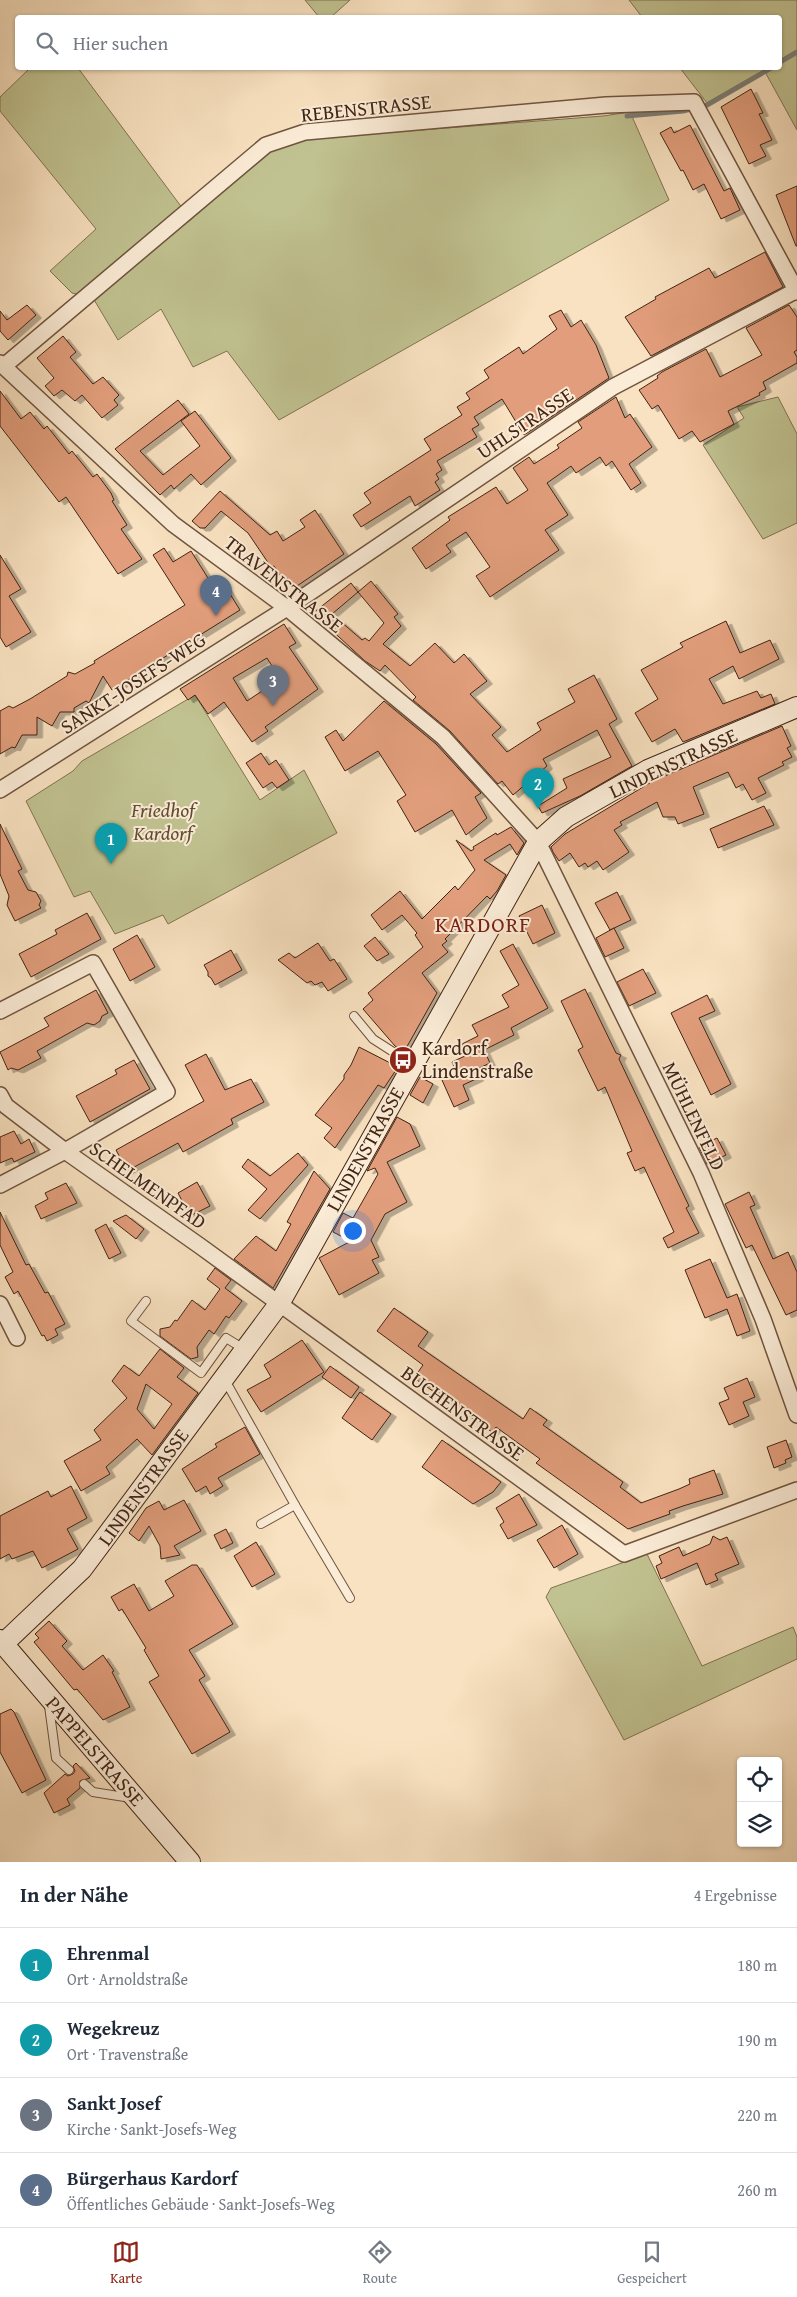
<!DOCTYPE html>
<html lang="de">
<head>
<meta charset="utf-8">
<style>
  :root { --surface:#fff; --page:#f6f6f7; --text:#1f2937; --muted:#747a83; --line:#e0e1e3; --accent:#8f2418 }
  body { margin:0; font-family:"Gentium Book Plus",serif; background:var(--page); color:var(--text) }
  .controls { position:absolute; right:15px; bottom:15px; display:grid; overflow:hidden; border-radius:5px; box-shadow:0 1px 4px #0004 }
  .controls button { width:45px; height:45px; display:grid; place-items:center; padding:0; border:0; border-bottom:1px solid var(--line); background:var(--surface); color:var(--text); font:25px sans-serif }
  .you { position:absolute; left:352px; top:1230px; width:18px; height:18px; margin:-12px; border:4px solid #fff; border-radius:50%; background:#1a73e8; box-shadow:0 0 0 8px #1a73e833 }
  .badge { display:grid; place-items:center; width:32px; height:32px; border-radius:50%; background:var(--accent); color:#fff; font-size:16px; font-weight:700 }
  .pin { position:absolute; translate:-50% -41px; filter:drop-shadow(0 1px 2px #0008) }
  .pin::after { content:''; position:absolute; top:26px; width:18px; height:15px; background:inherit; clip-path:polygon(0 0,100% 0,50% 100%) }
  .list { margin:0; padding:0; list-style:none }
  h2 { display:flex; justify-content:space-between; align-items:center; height:65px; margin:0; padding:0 20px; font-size:21px }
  h2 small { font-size:16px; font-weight:400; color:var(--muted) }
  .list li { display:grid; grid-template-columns:32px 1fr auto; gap:15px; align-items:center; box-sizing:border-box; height:75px; padding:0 20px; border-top:1px solid var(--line) }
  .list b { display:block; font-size:19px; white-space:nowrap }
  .list p { margin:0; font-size:16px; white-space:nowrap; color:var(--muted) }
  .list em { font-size:16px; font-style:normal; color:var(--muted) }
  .icon { flex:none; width:28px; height:28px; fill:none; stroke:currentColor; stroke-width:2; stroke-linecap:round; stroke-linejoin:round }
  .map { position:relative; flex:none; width:797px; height:1862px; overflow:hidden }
  .search { position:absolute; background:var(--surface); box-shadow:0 1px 4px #0004; left:15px; right:15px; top:15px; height:55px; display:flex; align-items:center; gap:12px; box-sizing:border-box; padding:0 18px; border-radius:5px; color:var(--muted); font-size:19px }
  .sheet { height:365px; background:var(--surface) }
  nav { display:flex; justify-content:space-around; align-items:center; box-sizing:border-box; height:70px; border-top:1px solid var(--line); background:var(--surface); font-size:14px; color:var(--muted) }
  nav a { display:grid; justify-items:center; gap:2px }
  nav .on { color:var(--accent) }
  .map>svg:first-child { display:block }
</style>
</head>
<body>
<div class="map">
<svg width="797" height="1862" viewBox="0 0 797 1862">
  <defs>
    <filter id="shadow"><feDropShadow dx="5.5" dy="3" stdDeviation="0" flood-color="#0004"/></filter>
  </defs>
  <rect width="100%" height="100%" fill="#f9e2c1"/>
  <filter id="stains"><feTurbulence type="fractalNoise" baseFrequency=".004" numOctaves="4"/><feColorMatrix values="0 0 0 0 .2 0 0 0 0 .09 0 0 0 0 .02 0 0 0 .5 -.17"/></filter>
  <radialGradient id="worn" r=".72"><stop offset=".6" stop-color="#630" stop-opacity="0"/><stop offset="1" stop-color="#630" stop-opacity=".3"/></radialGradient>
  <g fill="#c1c291" stroke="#817352">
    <path d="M305 0H350L330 18 319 17Z"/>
    <path d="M629 0H797V130L764 70 707 103 680 68H780V18L642 17Z"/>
    <path d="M30 68H78L183 209 188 222 270 151 303 139 603 116 630 112 669 200 279 420 227 351 193 367 161 309 118 340 93 298 72 293 50 271 96 229 0 111V97Z"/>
    <path d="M778 397 797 434V523L763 539 703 445 744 418 737 407Z"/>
    <path d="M195 695 260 800 304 770 337 833 168 924 163 915 115 934 90 891 74 897 26 801 73 771 82 761Z"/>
    <path d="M647 1554 702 1666 793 1627 797 1637V1659L624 1740 546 1597 551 1588Z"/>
  </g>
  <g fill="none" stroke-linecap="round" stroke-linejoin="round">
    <g stroke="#7b7f79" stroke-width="5">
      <path d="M780 62 797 52"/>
      <path d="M627 116 683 111 707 105 771 68"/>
    </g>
  </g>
  <g fill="#e29e7b" stroke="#412414" fill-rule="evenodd" filter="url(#shadow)">
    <path d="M751 89 763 113 759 114 772 140 760 145 766 156 749 164 721 107Z"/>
    <path d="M690 125 724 191 730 188 740 210 721 219 704 184 693 190 683 170 681 171 660 133 671 127 674 133Z"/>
    <path d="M797 186V246H796L776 195Z"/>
    <path d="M765 252 783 287 651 356 625 317 656 299 655 297 709 268 715 278Z"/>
    <path d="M27 305 36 315 8 340 0 331V311L7 320Z"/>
    <path d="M789 305 797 317V350L794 352 797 357V363L763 382 766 389 759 393 760 395 728 411 734 424 700 442 692 431 679 439 658 405 652 409 639 390 658 378 657 376 662 372 706 349 720 377 762 355 746 328Z"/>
    <path d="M561 310 571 327 581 320 596 345 609 378 524 435 502 399 474 417 479 425 472 429 477 437 437 461 442 470 436 474 439 479 435 482 440 490 415 506 410 496 361 527 353 515 371 503 364 493 431 450 424 439 462 415 457 407 470 399 466 393 489 378 484 370 519 347 523 354 557 329 549 316Z"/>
    <path d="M63 336 76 352 70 357 93 384 103 377 119 395 114 400 118 405 102 418 82 395 75 401 62 390 54 396 45 386 54 378 37 358Z"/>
    <path d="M0 391 21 419 30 412 44 429 47 426 69 454 72 451 93 477 97 474 111 493 114 500 112 501 127 525 121 529 142 559 118 574 66 497 59 502 0 426Z"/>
    <path d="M616 397 625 418 630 414 652 447 629 464 641 483 631 490 612 461 606 466 600 457 576 473 571 466 547 483 568 515 545 530 559 550 490 597 476 576 490 567 466 532 446 545 451 552 426 569 412 548 450 520 448 517 496 487 507 504 528 490 513 468 529 457 534 464 559 448 557 445 582 428 578 422Z"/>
    <path d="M178 400 189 414 140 451 163 475 200 446 181 421 195 411 231 458 201 485 191 474 174 489 171 485 160 495 115 449Z"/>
    <path d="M220 491 270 535 277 531 283 541 305 527 300 520 315 510 344 554 294 588 287 578 283 580 274 566 271 567 248 533 221 511 205 528H200L192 521Z"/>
    <path d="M164 548 173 562 191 551 213 586 222 581 240 610 112 690 103 676 89 703 86 701 74 708V712H60L52 726 37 717V735H22L15 748 12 747 0 754V711L9 706 13 708 30 699 67 676 68 672 75 674 95 663 94 661 185 605 153 555Z"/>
    <path d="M0 555 21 589 9 596 31 632 6 647 0 637Z"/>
    <path d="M371 581 398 614 394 617 401 626 383 644 410 666 435 643 454 663 464 654 487 681 470 694 501 727 492 735 507 752 541 730 537 723 575 702 568 689 594 675 617 719 609 724 632 766 580 796 542 813 538 806 567 788 563 779 611 757 597 730 543 759 547 766 513 795 502 781 498 784 450 731 413 700 416 697 385 665 380 671 365 661 313 613 351 583 358 592ZM358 592 384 623 369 641 365 638 362 640 332 614Z"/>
    <path d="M726 621 740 653 770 640 779 659 739 679 733 666 709 679 723 704 757 691 761 698 771 694 775 704 683 742 675 729 652 742 635 713 658 699 641 670 683 647 680 643Z"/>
    <path d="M284 624 296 643 289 647 318 689 265 727 268 731 252 742 224 702 208 714 195 695 188 700 180 689ZM267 658 280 679 247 701 233 678Z"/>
    <path d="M384 701 436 744 481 793 475 797 487 818 466 835 452 810 415 832 397 801 406 795 378 751 345 771 325 737 336 730 343 741Z"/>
    <path d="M782 726 791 746 787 748 792 757 782 762 784 765 758 778 766 793 752 800 743 784 736 788 728 772 693 787 704 814 678 824 675 817H663L657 802 620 822 622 825 614 830 629 852 603 870 597 861 588 867 585 863 579 867 570 853 559 861 553 852 551 847 565 834 653 781Z"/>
    <path d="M261 753 269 765 276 760 289 780 277 788 272 782 263 788 246 763Z"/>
    <path d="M764 806 774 825 718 848 710 829Z"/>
    <path d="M0 824 22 869 18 871 28 890 36 892 41 901 39 905 41 908 15 921 7 905 9 896 0 874Z"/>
    <path d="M511 827 524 843 517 855 510 844 484 860 506 875 497 891 490 899 487 896 445 939 447 941 442 945 448 952 422 973 437 993 404 1052 395 1046 363 1009 373 1000 368 993 423 947 415 935 417 933 402 915 382 930 371 915 400 891 422 919 455 886 458 890 475 870 456 840 471 851 474 849 473 847 496 833 497 835Z"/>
    <path d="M617 892 631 920 610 930 595 903Z"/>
    <path d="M542 905 555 933 533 944 519 916Z"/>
    <path d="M87 913 101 939 31 977 19 954 57 934 55 930Z"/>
    <path d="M614 928 624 948 605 957 596 938Z"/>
    <path d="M137 935 155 967 130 981 113 949Z"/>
    <path d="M375 937 389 954 377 961 364 946Z"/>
    <path d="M318 943 330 961 334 959 347 979 328 991 322 982 315 985 311 981 307 983 278 960 289 953 295 958Z"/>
    <path d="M513 944 548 1008 511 1028 514 1035 484 1050 490 1063 475 1070 478 1078 463 1085 469 1100 454 1107 442 1080 457 1073 452 1062 467 1055 462 1044 478 1036 472 1025 509 1007 502 995 519 985 500 951Z"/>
    <path d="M231 950 242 970 215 985 211 978 208 976V972L204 965Z"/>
    <path d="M643 969 656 993 629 1006 617 982Z"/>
    <path d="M585 989 616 1053 621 1055 619 1059 689 1206 686 1208 699 1233 668 1248 663 1238 674 1232 644 1167 635 1171 627 1153 632 1151 605 1087 598 1091 578 1050 583 1047 561 1001Z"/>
    <path d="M96 990 108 1013 102 1016 100 1021 94 1025 87 1023 37 1051 41 1058 18 1070 11 1068 8 1070 0 1052 49 1026 44 1018Z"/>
    <path d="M707 995 715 1011 699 1018 731 1084 711 1095 671 1013Z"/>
    <path d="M359 1047 398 1067 384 1088 378 1085 335 1148 324 1138 332 1128 315 1115 344 1079V1075L351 1065Z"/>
    <path d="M206 1054 225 1090 251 1079 264 1102 231 1119 233 1124 183 1152 178 1143 127 1171 116 1150 204 1101 185 1065Z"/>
    <path d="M134 1060 150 1089 90 1122 76 1096 117 1074 115 1070Z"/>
    <path d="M420 1077 433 1084 423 1103 410 1095Z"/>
    <path d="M397 1117 410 1124 420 1146 387 1162 407 1202 385 1214 371 1240 379 1257 372 1260 379 1273 339 1295 319 1258 351 1241 333 1232 343 1213 353 1218 365 1197 378 1174 375 1168 367 1171Z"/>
    <path d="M14 1131 21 1144 29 1139 35 1152 14 1162 12 1158 0 1163V1137Z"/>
    <path d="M717 1138 726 1155 707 1164 699 1147Z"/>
    <path d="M298 1153 308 1165 260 1219 248 1210 267 1189 242 1167 248 1159 270 1176Z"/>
    <path d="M314 1171 330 1189 273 1288 234 1259 256 1236 276 1251 291 1224 287 1222Z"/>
    <path d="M197 1182 210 1206 190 1216 178 1193Z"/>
    <path d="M66 1183 77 1203 41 1219 35 1206 48 1199 45 1193Z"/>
    <path d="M749 1192 755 1205 750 1207 773 1259 788 1252 797 1272V1310L786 1315 752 1245 746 1248 725 1204Z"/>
    <path d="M0 1212 26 1265 29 1264 45 1293 48 1292 65 1324 55 1329 58 1335 47 1341 44 1335 42 1336 18 1291 14 1294 5 1277 13 1272 0 1245Z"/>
    <path d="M126 1215 144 1229 136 1239 113 1221Z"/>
    <path d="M106 1224 121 1253 109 1259 95 1230Z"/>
    <path d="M710 1259 727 1298 737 1294 750 1331 737 1336 727 1309 705 1318 685 1270Z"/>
    <path d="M215 1268 231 1280 225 1288 242 1301 229 1318 226 1316 214 1334 209 1330 197 1347 198 1357 191 1359 160 1336V1329L170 1327 175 1320 177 1321 192 1300 205 1310 220 1289 207 1279Z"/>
    <path d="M394 1308 428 1332 418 1346 523 1419 530 1408 547 1420 543 1425 623 1482 620 1487 641 1503 679 1489 690 1484 689 1479 714 1470 723 1494 683 1506 669 1511 670 1514 628 1529 536 1463 540 1459 496 1427 492 1432 414 1378 423 1365 377 1331Z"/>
    <path d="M302 1340 324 1372 261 1412 247 1390 271 1377 264 1365Z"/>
    <path d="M160 1349 184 1368 177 1377 198 1393 152 1455 137 1439 106 1467 110 1474 81 1491 64 1461 101 1440 94 1430 127 1398 112 1381 124 1365 139 1376ZM146 1384 172 1404 154 1429 137 1409Z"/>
    <path d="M330 1366 359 1387 351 1398 322 1377Z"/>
    <path d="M747 1378 755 1397 743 1402 749 1416 729 1425 719 1403 729 1399 724 1388Z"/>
    <path d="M360 1392 391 1414 372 1440 342 1418Z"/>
    <path d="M245 1427 260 1454 218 1478 223 1486 210 1494 206 1486 196 1492 182 1469 217 1447 215 1444Z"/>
    <path d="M442 1440 501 1482 493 1492 473 1504 422 1467Z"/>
    <path d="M786 1440 792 1457 785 1460 786 1463 774 1468 767 1447Z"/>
    <path d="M71 1486 87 1518 67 1529 78 1549 42 1568 33 1551 12 1559 9 1554 0 1559V1516L48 1491 51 1497Z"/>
    <path d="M519 1494 537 1525 508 1539 500 1525 504 1522 496 1508Z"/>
    <path d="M184 1500 201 1531 174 1546 180 1555 161 1559 160 1546 149 1526 139 1541 129 1533 146 1508 159 1501 164 1510Z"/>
    <path d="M562 1525 578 1554 554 1568 537 1540Z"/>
    <path d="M226 1529 233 1543 221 1549 214 1535Z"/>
    <path d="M713 1536 720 1540 727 1537 739 1564 715 1574 718 1580 706 1585 697 1563 661 1579 656 1566 662 1563 659 1556 679 1547 683 1556 710 1544Z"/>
    <path d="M256 1542 275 1574 252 1587 234 1556Z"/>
    <path d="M192 1565H197L233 1624 189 1650 205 1676 199 1680 230 1732 192 1754 149 1682 159 1676 144 1650 146 1648 122 1609 119 1611 111 1597 134 1584 149 1611 174 1596 165 1581Z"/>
    <path d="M49 1621 67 1641 62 1646 83 1670 103 1655 114 1671 112 1672 130 1707 103 1720 77 1689 74 1690 34 1642 39 1638 35 1634Z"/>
    <path d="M11 1709 14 1712 46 1780 22 1793 0 1752V1714Z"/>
    <path d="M76 1763 90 1778 80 1781V1788L67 1799 70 1805 54 1813 44 1793 65 1774 68 1776 73 1774 75 1771 73 1766Z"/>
  </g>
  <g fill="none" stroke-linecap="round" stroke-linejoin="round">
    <defs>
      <g id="lane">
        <path d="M354 1016 373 1039 412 1064"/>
        <path d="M146 1301 131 1321 201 1373 226 1338 244 1349"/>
        <path d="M225 1380 295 1505 350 1598"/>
        <path d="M261 1524 295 1505"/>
        <path d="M49 1706 56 1758 69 1770"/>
        <path d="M84 1784 93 1792 131 1798"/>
      </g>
      <g id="street">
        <path d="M0 363 173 524 287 608 443 737 538 842 701 1173 763 1319 797 1415"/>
        <path d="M4 366 266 145 305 132 606 105 694 102 797 292"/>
        <path d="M0 790 287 608 613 387 797 290"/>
        <path d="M0 1011 93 963 167 1092 65 1151 0 1185"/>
        <path d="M0 1095 6 1106 65 1151 200 1246 624 1554 797 1490"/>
        <path d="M0 1304 17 1338"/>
      </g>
      <g id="secondary">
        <path d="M0 1640 190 1862"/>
        <path d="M3 1644 82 1569 279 1304 538 842 566 817 648 770 797 707"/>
      </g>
    </defs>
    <use href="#lane" stroke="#6f543f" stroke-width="10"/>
    <use href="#street" stroke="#6f543f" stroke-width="18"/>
    <use href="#secondary" stroke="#412414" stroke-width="22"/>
    <use href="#lane" stroke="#fbecd7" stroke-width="8"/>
    <use href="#street" stroke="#fbecd7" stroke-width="15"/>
    <use href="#secondary" stroke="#fbecd7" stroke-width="20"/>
  </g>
  <defs>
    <symbol id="bus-disc" viewBox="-11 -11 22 22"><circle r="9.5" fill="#8f2418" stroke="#fbecd7"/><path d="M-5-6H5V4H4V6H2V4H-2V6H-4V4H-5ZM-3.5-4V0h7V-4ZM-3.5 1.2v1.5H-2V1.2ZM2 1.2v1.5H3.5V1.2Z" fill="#fff"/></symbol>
  </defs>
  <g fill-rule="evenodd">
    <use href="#bus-disc" x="387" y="1044" width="32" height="32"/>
  </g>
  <g text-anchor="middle" stroke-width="4" stroke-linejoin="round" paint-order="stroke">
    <g font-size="20" fill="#412414" stroke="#fbecd7">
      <text transform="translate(366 108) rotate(-6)" y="7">REBENSTRASSE</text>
      <text transform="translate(525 423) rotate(-34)" y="7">UHLSTRASSE</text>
      <text transform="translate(284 584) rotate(38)" y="7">TRAVENSTRASSE</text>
      <text transform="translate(133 683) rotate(-33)" y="7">SANKT-JOSEFS-WEG</text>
      <text transform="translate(673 763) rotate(-25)" y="7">LINDENSTRASSE</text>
      <text transform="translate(694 1116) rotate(64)" y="7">MÜHLENFELD</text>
      <text transform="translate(365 1149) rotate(-61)" y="7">LINDENSTRASSE</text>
      <text transform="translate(148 1185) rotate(35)" y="7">SCHELMENPFAD</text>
      <text transform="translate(463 1413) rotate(36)" y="7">BUCHENSTRASSE</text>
      <text transform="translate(143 1487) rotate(-54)" y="7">LINDENSTRASSE</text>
      <text transform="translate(95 1751) rotate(49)" y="7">PAPPELSTRASSE</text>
    </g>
    <g font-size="20" font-style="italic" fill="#614c33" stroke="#fbecd7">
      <text x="163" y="817">Friedhof<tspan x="163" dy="23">Kardorf</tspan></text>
    </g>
    <g font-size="20" fill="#412414" stroke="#fbecd7" text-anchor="start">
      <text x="422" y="1055">Kardorf<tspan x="422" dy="23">Lindenstraße</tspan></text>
    </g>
    <g font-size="22" letter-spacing="1" fill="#7a1f14" stroke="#fbecd7">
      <text x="483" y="932">KARDORF</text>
    </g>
  </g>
  <rect width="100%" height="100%" filter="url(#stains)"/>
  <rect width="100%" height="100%" fill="url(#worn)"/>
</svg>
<div class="controls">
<button><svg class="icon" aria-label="locate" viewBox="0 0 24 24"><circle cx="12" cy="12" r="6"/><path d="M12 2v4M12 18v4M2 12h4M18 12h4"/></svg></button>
<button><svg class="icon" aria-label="layers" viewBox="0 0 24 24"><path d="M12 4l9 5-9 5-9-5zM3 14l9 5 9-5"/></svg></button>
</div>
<div class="you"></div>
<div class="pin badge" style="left:111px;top:864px;background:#0f9aa8">1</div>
<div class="pin badge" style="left:538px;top:809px;background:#0f9aa8">2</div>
<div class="pin badge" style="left:273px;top:706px;background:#6b7280">3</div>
<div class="pin badge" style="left:216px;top:616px;background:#5c6f8a">4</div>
<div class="search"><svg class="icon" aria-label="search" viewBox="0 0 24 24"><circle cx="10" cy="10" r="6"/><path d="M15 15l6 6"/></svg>Hier suchen</div>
</div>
<section class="sheet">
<h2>In der Nähe<small>4 Ergebnisse</small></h2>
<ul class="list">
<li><span class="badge" style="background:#0f9aa8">1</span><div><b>Ehrenmal</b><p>Ort · Arnoldstraße</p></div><em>180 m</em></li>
<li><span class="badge" style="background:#0f9aa8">2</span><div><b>Wegekreuz</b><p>Ort · Travenstraße</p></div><em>190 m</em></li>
<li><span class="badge" style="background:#6b7280">3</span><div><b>Sankt Josef</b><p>Kirche · Sankt-Josefs-Weg</p></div><em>220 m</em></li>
<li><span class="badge" style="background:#5c6f8a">4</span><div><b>Bürgerhaus Kardorf</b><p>Öffentliches Gebäude · Sankt-Josefs-Weg</p></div><em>260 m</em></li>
</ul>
</section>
<nav>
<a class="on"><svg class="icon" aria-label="map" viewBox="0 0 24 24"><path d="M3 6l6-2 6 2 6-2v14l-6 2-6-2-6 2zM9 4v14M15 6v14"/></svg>Karte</a>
<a><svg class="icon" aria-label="directions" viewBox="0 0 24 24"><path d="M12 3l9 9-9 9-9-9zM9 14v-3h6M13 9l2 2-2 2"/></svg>Route</a>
<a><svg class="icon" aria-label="saved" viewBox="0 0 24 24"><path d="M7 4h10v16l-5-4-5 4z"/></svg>Gespeichert</a>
</nav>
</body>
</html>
